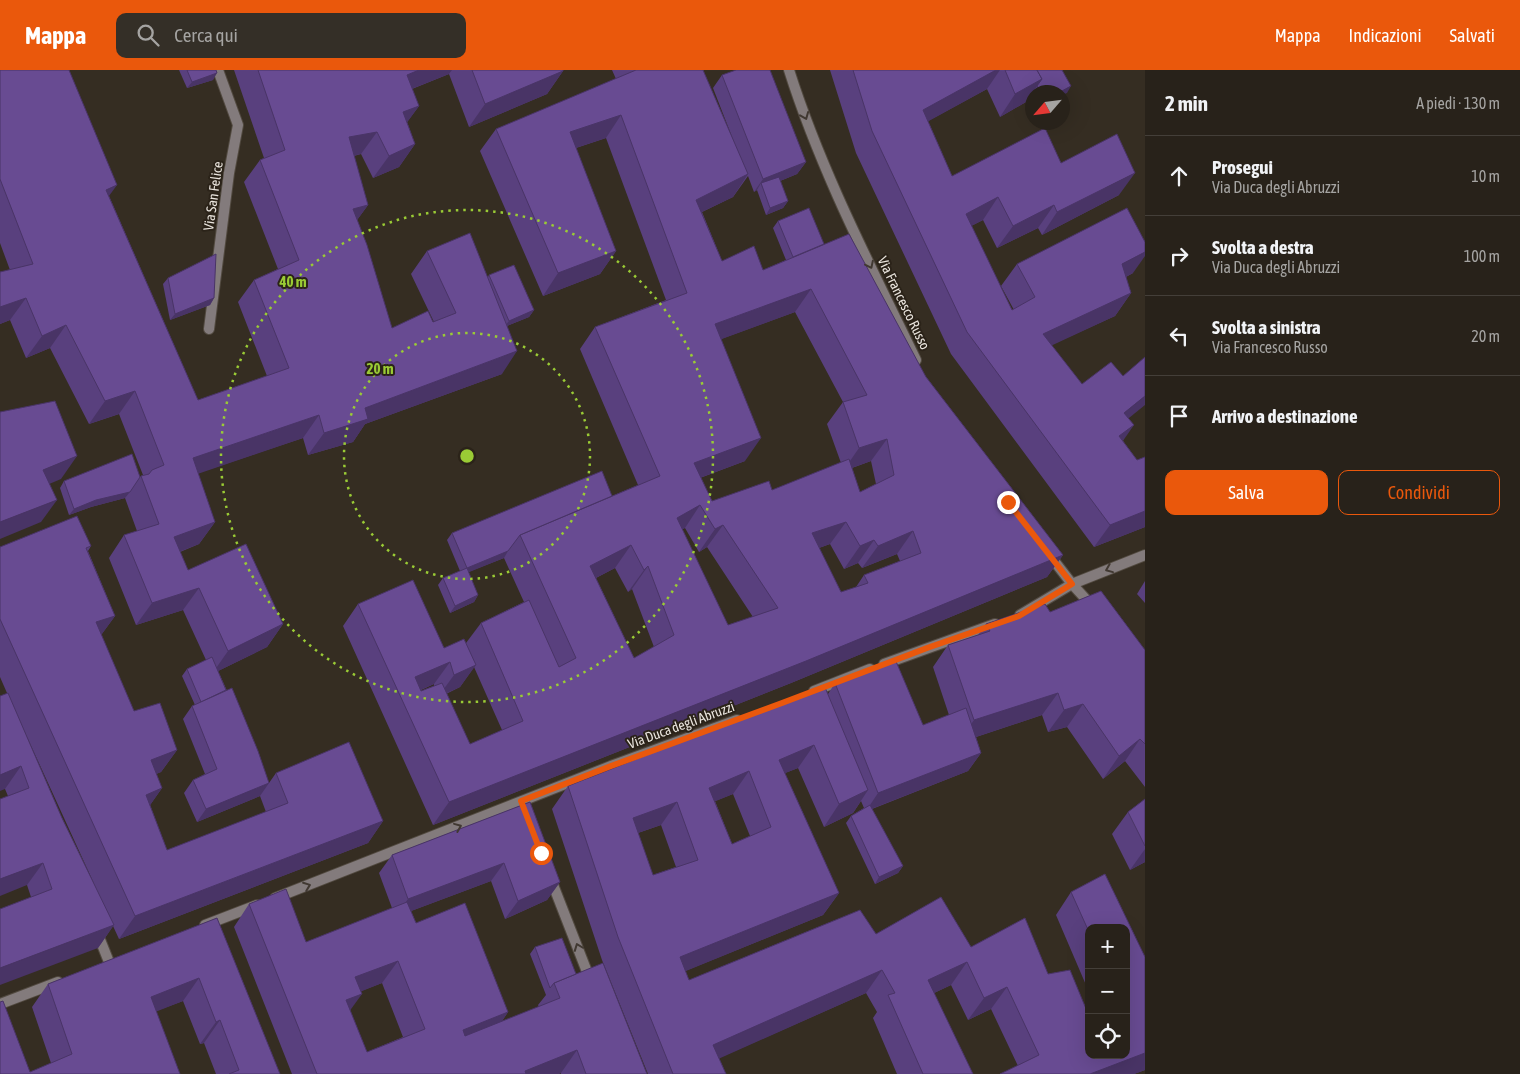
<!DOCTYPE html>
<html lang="it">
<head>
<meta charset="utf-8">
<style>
  :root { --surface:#28221a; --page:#342f27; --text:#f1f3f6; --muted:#a5a4a2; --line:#443f39; --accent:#ea580c }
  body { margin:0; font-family:"Asap Condensed",sans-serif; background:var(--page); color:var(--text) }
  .controls { position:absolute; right:15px; bottom:15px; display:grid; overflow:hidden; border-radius:10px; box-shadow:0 5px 20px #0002 }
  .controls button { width:45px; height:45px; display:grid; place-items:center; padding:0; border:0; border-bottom:1px solid var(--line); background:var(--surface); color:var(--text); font:25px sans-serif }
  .compass { position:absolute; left:1025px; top:15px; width:45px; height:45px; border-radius:50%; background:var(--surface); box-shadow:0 5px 20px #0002; rotate:242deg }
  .stop { position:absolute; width:15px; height:15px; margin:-11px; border:4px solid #ea580c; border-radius:50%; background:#fff }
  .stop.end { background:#ea580c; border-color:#fff; box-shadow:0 1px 5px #0008 }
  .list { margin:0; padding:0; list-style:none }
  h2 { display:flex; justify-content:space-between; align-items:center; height:65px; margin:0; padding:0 20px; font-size:21px }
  h2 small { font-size:16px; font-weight:400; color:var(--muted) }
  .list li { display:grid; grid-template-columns:32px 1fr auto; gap:15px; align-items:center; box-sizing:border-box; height:80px; padding:0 20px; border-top:1px solid var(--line) }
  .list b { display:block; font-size:19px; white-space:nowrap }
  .list p { margin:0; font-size:16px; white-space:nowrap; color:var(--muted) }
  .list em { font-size:16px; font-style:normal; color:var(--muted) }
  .actions { display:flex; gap:10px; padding:15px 20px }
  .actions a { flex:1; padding:11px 0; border:1px solid var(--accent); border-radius:10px; text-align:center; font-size:18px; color:var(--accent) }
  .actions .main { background:var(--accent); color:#fff }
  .icon { flex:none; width:28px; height:28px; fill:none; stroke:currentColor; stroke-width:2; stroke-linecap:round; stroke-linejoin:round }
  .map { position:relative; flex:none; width:1145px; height:1004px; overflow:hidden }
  header { display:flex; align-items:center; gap:30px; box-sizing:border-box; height:70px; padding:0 25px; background:var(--accent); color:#fff }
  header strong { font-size:24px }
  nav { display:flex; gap:28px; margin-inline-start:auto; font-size:18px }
  .search { width:350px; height:45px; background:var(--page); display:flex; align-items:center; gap:12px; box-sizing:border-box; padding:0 18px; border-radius:10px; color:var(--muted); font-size:19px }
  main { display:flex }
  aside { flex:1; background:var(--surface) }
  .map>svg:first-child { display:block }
</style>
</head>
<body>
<header>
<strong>Mappa</strong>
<div class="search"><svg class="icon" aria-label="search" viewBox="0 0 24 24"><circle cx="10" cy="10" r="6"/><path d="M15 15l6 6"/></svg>Cerca qui</div>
<nav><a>Mappa</a><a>Indicazioni</a><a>Salvati</a></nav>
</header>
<main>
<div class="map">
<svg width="1145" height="1004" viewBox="0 0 1145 1004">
  <rect width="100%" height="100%" fill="#352d22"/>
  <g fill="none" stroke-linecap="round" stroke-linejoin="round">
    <defs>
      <g id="minor">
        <path d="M209 259 229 103 238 55 218 0"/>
        <path d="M1020 545 1072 514 1145 485"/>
        <path d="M884 594 995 554"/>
        <path d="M814 621 870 599"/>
        <path d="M550 807 591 912"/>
        <path d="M275 828 611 696 737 650"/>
        <path d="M205 855 257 835"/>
        <path d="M97 862 109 892"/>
        <path d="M0 934 58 912"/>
      </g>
      <g id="tertiary">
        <path d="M789 0C821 101 870 195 916 290"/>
        <path d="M1048 483 1072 514 1093 537"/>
      </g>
    </defs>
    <use href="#minor" stroke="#524a40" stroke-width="12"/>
    <use href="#tertiary" stroke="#524a40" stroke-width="12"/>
    <use href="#minor" stroke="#837b7c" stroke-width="10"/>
    <use href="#tertiary" stroke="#837b7c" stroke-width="10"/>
  </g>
  <g fill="#59407e" fill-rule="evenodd">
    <path d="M0 0 109 126 198 330 267 306 238 232 254 210 278 199 244 112 260 90 264 88 234 0H563V1L547 24 469 57 449 4 412 19 419 36 407 52 415 74 399 97 373 108 361 84 354 86 368 135 357 150 392 258 434 252 411 204 427 181 488 207 489 205 534 240 529 247 507 256 502 304 365 354 353 372 308 385 303 368 198 403 215 452 199 474 180 482 188 500 283 554 267 577 218 601 269 713 276 703 383 751 368 773 119 869 113 856 98 878 31 827 27 815 8 726 5 719 7 623 0 607V477L91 476 88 481 115 546 101 565 134 641 177 680 161 702 156 704 162 718 150 735 167 780 266 742 260 726 197 752 184 723 193 710 205 704 183 649 192 636 195 635 182 606 187 599 206 590 183 540 136 555 109 488 124 465 137 461 125 428 91 437 69 445 60 418 64 411 140 407 141 406 143 405 119 344 89 354 50 278 26 288 10 250 0 254V202L10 200 0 173ZM11 631 27 667 96 818 62 748Z"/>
    <path d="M179 0H216L213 10 187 18Z"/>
    <path d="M612 0H703L734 72 713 18 722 5 806 92 797 104 780 111 788 131 783 138 766 145 757 120 754 122 748 106 733 127 702 142 722 191 763 200 786 190 773 158 778 151 824 174 1063 485 1047 507 791 613 433 755 343 556 358 534 444 578 466 573 481 553 524 532 504 488 468 502 478 525 474 532 450 543 438 515 443 508 460 501 447 470 452 463 612 426 638 415 580 279 595 257 666 230 606 68 576 78 616 181 600 204 543 226 480 81 496 59 616 9ZM795 242 843 332 827 354 841 393 772 420 712 431 700 408 745 391 721 269ZM871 391 876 414 860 422 852 398ZM685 458 699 482 707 477 753 547 728 555 682 459ZM830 474 844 499 858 493 862 498 897 484 900 491 864 505 856 517 841 522 819 478ZM615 498 628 522 632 519 654 577 634 588 596 508ZM474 597 502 660 470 674 446 624 460 617ZM434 614V616L421 621V620Z"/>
    <path d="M830 0H1062L1067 23 1032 22V24V23L1026 32 1000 47 987 19 928 51 952 106 1061 93 1119 125 1042 165 1038 158 997 178 983 150 971 156 1012 240H1014L1001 216 1017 194 1133 203 1126 207 1131 223 1115 246 1051 275 1082 314 1129 349 1123 371 1137 390 1145 387V457L1094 477 951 284 856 83Z"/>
    <path d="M168 208 214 228 210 235 170 250 163 214Z"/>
    <path d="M1145 511V533L1137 524Z"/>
    <path d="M1101 521 1145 580V717L1125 691 1103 709 1067 657 1048 662 1042 645 976 667 981 683 968 701 872 739 903 796 898 803 875 814 846 753 851 746 864 738 861 731 853 743 824 757 798 698 785 703 839 823 823 845 685 901 689 910 860 840 876 864 941 827 971 877 1025 848 1048 904 1070 900 1089 946V985H1126V858H1089V922L1056 845 1071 822 1105 804 1145 887V1000L1134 1004H1000L1018 996 991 939 968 950 951 915 934 923 973 1004H897L873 948 877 942 866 923 719 988 726 1004H648L602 890 552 739 568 716 824 615 828 624 835 613 895 589 923 655 949 645 933 597 948 575 978 565 986 554 1045 534 1050 542ZM733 724 750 766 732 774 715 731ZM661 755 676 797 653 805 638 763Z"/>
    <path d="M1145 729V792L1130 800 1112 764 1128 742Z"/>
    <path d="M530 732 560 812 547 830 505 849 491 811 411 841 416 853 508 942 502 951 539 937 538 935 546 925 530 884 535 877 576 904 647 1004H561V1003L558 1004H292L234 857 249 834 306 872 392 838 379 803 392 785ZM382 913 403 967 367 982 350 940 361 921Z"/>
    <path d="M217 848 280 1004H216L204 973 200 974 183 931 156 941 180 1004 51 993 32 937 48 914Z"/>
  </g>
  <g fill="#493466">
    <path d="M419 0H452L449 4 391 27 407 5Z"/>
    <path d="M996 0H1000L987 19 907 63 923 40Z"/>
    <path d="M563 1 547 24 469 57 485 34Z"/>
    <path d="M217 3 213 10 187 18 192 12Z"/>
    <path d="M1042 9 1026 32 1000 47 1015 24Z"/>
    <path d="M1071 16 1067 23 1062 25V22H1060Z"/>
    <path d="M419 36 403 58V42Z"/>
    <path d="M621 45 606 68 554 85 570 62Z"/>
    <path d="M377 62 361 84 333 90 349 67Z"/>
    <path d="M415 74 399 97 373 108 389 86Z"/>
    <path d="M806 92 797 104 763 118 761 113 757 120 754 122 763 109Z"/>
    <path d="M1135 103 1119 125 1042 165 1057 142Z"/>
    <path d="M748 104 733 127 681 152 696 130Z"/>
    <path d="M117 115 101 137 106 120Z"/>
    <path d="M998 127 983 150 950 167 966 144Z"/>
    <path d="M788 131 783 138 766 145 770 138Z"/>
    <path d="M368 135 352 157 353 139Z"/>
    <path d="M1054 135 1038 158 997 178 1013 156Z"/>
    <path d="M616 181 600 204 543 226 558 203Z"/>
    <path d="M1145 182V186L1133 203 1106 217 1122 194Z"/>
    <path d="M811 219 795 242 700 277 715 254Z"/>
    <path d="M1131 223 1115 246 1027 287 1043 264Z"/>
    <path d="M26 228 10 250 0 254V237Z"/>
    <path d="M214 228 210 235 170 250 175 244Z"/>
    <path d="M534 240 529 247 504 257 509 251Z"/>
    <path d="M66 255 50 278 26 288 42 266Z"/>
    <path d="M517 281 502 304 365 354 353 372 308 385 324 363 365 338Z"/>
    <path d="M135 321 119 344 89 354 105 331Z"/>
    <path d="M1145 326V335L1108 365 1124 343Z"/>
    <path d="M319 345 303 368 177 411 193 388Z"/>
    <path d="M1134 355 1118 378 1119 366Z"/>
    <path d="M761 368 745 391 678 416 694 393Z"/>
    <path d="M887 369 871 391 843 401 859 378Z"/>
    <path d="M77 386 61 409 28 423 43 400Z"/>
    <path d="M130 422 125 428 91 437 69 445 74 439 96 430Z"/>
    <path d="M57 430 41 452 0 469V452Z"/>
    <path d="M700 435 685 458 661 471 677 448Z"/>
    <path d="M1145 441V457L1094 477 1110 455Z"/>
    <path d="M215 452 199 474 158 490 174 467Z"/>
    <path d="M846 452 830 474 796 486 812 463Z"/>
    <path d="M723 455 707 477 699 482 715 459Z"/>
    <path d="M913 461 897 484 862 498 878 476Z"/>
    <path d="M874 470 858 493 844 499 860 476Z"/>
    <path d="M631 475 615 498 574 519 590 496Z"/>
    <path d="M508 481 504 488 462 505 467 498Z"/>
    <path d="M1063 485 1047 507 791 613 433 755 449 732Z"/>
    <path d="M648 496 632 519 628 522 644 500Z"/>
    <path d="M199 518 183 540 136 555 152 533Z"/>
    <path d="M478 525 474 532 450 543 455 536Z"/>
    <path d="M115 546 99 568 96 552Z"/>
    <path d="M283 554 267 577 212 604 228 581Z"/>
    <path d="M450 592 434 614 402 628 415 607Z"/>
    <path d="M476 595 460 617 438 627 454 605Z"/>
    <path d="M1058 623 1042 645 958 673 974 650Z"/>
    <path d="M1083 634 1067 657 1048 662 1064 640Z"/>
    <path d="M1140 669 1125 691 1103 709 1119 686Z"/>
    <path d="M814 675 798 698 763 712 779 690Z"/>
    <path d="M177 680 161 702 135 713 151 690Z"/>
    <path d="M981 683 968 701 866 741 878 723Z"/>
    <path d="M21 696 5 719 0 721V705Z"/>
    <path d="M749 701 733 724 694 740 709 718Z"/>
    <path d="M269 713 260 726 197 752 206 739Z"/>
    <path d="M162 718 146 741V725Z"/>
    <path d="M868 720 853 743 824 757 839 734Z"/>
    <path d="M677 732 661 755 617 770 633 748Z"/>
    <path d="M383 751 368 773 119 869 135 846Z"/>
    <path d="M1145 779V792L1130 800Z"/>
    <path d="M43 793 27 815 0 826V809Z"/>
    <path d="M504 793 491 811 395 847 408 829Z"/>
    <path d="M903 796 898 803 875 814 879 807Z"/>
    <path d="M560 812 547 830 505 849 518 831Z"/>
    <path d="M839 823 823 845 664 910 680 887Z"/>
    <path d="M114 855 98 878 0 915V898Z"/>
    <path d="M398 891 382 913 340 930 355 907Z"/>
    <path d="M967 892 951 915 913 933 928 910Z"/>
    <path d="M882 900 866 923 698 998 713 975Z"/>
    <path d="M199 908 183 931 135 950 151 927Z"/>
    <path d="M1007 917 991 939 968 950 984 928Z"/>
    <path d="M362 924 346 946V930Z"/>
    <path d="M508 942 493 965 447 983 463 960Z"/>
    <path d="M220 950 204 973 200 974 216 952Z"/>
    <path d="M577 980 561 1003 558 1004H523L525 1001Z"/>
    <path d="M1145 983V1000L1134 1004H1090Z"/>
  </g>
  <g fill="#684b92" stroke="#493466" fill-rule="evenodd">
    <path d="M0 0H69L117 115 106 120 198 330 289 298 254 210 299 190 260 90 285 80 258 0H419L407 5 419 36 403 42 415 74 389 86 377 62 349 67 368 135 353 139 367 175 392 258 428 241 433 252 456 243 427 181 470 163 517 281 365 338 368 349 324 363 319 345 193 388 215 452 174 467 188 500 246 474 283 554 228 581 199 518 152 533 124 465 159 454 141 406 149 404 152 400 164 395 135 321 105 331 66 255 42 266 26 228 0 237V202L33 194 0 109Z"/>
    <path d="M187 0H216L217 3 192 12Z"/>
    <path d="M472 0H563V1L485 34Z"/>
    <path d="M636 0H703L748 104 696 130 722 191 754 176 763 200 849 164 926 307 1063 485 806 591 449 732 358 534 413 510 444 578 464 569 476 595 454 605 450 592 415 607 421 621 442 613 470 674 523 651 481 553 529 530 559 597 576 588 520 465 660 406 595 257 687 223 621 45 570 62 616 181 558 203 496 59ZM811 219 867 325 843 332 859 378 887 369 894 405 860 422 849 389 772 420 769 411 712 431 694 393 761 368 715 254ZM700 435 715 459 723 455 778 538 728 555 677 448ZM846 452 860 476 874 470 878 476 913 461 921 483 864 505 868 513 841 522 812 463ZM631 475 644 500 648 496 674 565 634 588 590 496Z"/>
    <path d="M736 0H770L806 92 763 109 722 5Z"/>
    <path d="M853 0H996L923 40 952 106 1045 58 1061 93 1117 64 1135 103 1057 142 1054 135 1013 156 998 127 966 144 1012 240 1035 227 1017 194 1127 138 1145 172V182L1122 194 1131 223 1043 264 1082 314 1111 292 1123 306 1145 287V326L1124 343 1134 355 1119 366 1137 390 1145 387V441L1110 455 967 262 872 61Z"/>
    <path d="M1005 0H1037L1042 9 1015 24Z"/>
    <path d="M1037 0H1062L1071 16 1060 22H1040L1037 16 1042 9Z"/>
    <path d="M779 107 788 131 770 138 761 113Z"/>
    <path d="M809 138 824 174 793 187 778 151Z"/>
    <path d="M216 184 214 228 175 244 168 208Z"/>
    <path d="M514 195 534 240 509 251 489 205Z"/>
    <path d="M55 331 77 386 43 400 57 430 0 452V342Z"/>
    <path d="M132 384 140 407 130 422 96 430 74 439 64 411Z"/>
    <path d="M602 401 612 426 520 465 508 481 467 498 452 463Z"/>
    <path d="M77 446 91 476 86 478 115 546 96 552 134 641 160 633 177 680 151 690 162 718 146 725 167 780 288 733 276 703 349 672 383 751 135 846 0 549V477Z"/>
    <path d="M467 498 478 525 455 536 443 508Z"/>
    <path d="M1101 521 1145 580V674L1140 669 1119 686 1083 634 1064 640 1058 623 974 650 948 575 990 561 986 554 1045 534 1050 542Z"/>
    <path d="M212 587 226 620 201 632 187 599Z"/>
    <path d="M895 589 923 655 966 638 981 683 878 723 835 613Z"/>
    <path d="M824 615 868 720 839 734 814 675 779 690 839 823 680 887 689 910 860 840 876 864 941 827 971 877 1025 848 1048 904 1070 900 1089 946V985H1126V858H1089V862L1071 822 1105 804 1145 887V983L1090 1004H1000L1039 985 1007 917 984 928 967 892 928 910 973 1004H923L888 925 895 923 882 900 713 975 726 1004H673L618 867 568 716ZM749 701 771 757 732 774 709 718ZM677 732 698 790 653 805 633 748Z"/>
    <path d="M232 618 258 681 269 713 206 739 193 710 217 699 192 636Z"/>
    <path d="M8 623 62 748 114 855 0 898V839L52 819 43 793 0 809V729L29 718 21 696 0 705V626Z"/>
    <path d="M1145 729V776L1128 742Z"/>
    <path d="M530 732 560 812 518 831 504 793 408 829 392 785Z"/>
    <path d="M870 735 903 796 879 807 851 746Z"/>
    <path d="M286 819 306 872 407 832 416 853 465 833 508 942 463 960 465 966 560 928 554 913 603 893 647 1004H586L577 980 525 1001 526 1004H317L249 834ZM398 891 425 959 367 982 346 930 362 924 355 907Z"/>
    <path d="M217 848 280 1004H229L239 1000 220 950 216 952 199 908 151 927 180 1004H0V932L3 931 30 1002 72 984 48 914Z"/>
    <path d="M562 868 576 904 554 913 550 918 535 877Z"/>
  </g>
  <defs><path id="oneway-chevron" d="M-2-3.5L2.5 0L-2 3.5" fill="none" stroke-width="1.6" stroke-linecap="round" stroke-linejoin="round" transform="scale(1.25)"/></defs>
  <g stroke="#413932">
    <use href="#oneway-chevron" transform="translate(805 46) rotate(68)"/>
    <use href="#oneway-chevron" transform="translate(870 195) rotate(64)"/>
    <use href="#oneway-chevron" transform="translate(1109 499) rotate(158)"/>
    <use href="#oneway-chevron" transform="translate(458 757) rotate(-22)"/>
    <use href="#oneway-chevron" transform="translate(307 816) rotate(-21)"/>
    <use href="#oneway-chevron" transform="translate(578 877) rotate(-111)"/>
  </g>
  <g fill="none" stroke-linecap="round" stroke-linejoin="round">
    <path stroke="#ea580c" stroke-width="6" d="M541 783 521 731 611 696 782 633 927 578 1019 546 1072 514 1008 432"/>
  </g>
  <g fill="none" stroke="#9acb35" stroke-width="2.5" stroke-dasharray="2.5 5">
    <circle cx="467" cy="386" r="123"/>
    <circle cx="467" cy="386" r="246"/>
  </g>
  <g text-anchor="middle" stroke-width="4" stroke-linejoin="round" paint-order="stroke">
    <g font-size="14" fill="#eae5de" stroke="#2b2319">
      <text transform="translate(213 126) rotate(-82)" y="5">Via San Felice</text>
      <text transform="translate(904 233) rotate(64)" y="5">Via Francesco Russo</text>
      <text transform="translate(681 655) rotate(-20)" y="5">Via Duca degli Abruzzi</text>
    </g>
  </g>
  <circle cx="467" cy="386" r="8" fill="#9acb35" stroke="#2b2319" stroke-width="2.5"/>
  <g font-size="15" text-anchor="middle" font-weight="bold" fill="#9acb35" stroke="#2b2319" stroke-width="4" stroke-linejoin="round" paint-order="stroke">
    <text x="293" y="217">40 m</text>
    <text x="380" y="304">20 m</text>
  </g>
</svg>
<div class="controls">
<button>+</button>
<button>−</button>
<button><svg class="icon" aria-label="locate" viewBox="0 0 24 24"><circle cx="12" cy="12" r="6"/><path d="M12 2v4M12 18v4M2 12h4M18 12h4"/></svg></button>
</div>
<svg class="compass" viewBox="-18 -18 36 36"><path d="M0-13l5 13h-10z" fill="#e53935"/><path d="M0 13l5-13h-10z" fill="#a5a4a2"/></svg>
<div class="stop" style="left:541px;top:783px"></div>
<div class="stop end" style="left:1008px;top:432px"></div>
</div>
<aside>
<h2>2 min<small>A piedi · 130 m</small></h2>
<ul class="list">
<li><svg class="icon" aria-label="ahead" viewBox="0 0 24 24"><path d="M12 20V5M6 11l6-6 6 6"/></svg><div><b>Prosegui</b><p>Via Duca degli Abruzzi</p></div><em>10 m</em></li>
<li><svg class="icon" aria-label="right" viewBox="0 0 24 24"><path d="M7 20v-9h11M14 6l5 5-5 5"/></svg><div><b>Svolta a destra</b><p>Via Duca degli Abruzzi</p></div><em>100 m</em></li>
<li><svg class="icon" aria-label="left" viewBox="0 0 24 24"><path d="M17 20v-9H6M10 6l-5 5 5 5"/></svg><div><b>Svolta a sinistra</b><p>Via Francesco Russo</p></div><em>20 m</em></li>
<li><svg class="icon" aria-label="arrive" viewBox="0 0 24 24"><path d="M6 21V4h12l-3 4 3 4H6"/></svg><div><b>Arrivo a destinazione</b></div></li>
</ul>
<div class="actions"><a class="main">Salva</a><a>Condividi</a></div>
</aside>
</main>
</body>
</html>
